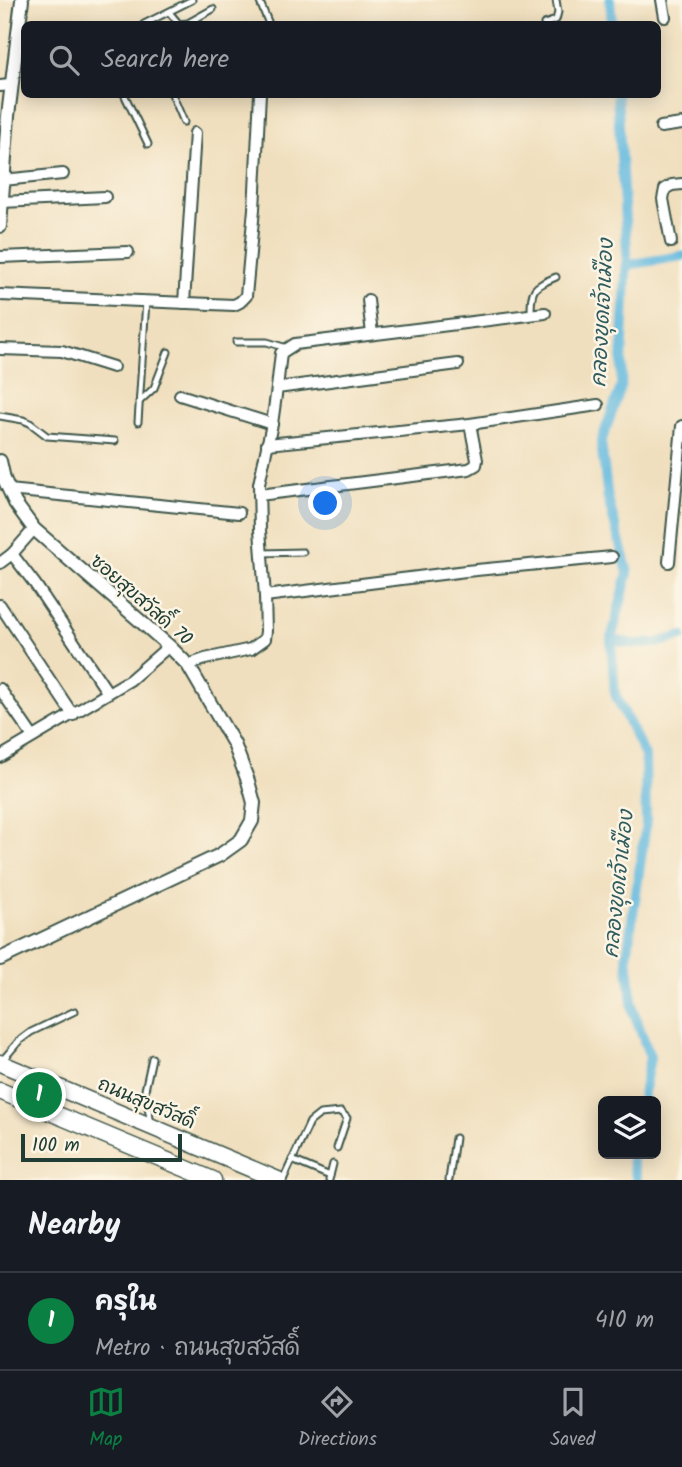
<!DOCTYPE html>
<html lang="en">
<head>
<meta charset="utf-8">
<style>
  :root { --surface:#171b24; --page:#20242c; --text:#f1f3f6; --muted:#9ea1a6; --line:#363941; --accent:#0b8043 }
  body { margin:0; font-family:Kalam,"Playpen Sans Thai",sans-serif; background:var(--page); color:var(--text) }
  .controls { position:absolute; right:21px; bottom:21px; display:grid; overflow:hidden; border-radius:10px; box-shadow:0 4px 18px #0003 }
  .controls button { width:63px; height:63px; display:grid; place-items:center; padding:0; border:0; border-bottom:2px solid var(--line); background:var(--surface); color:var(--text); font:35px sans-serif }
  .scale { position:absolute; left:21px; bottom:18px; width:161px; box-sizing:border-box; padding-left:7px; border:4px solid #1f3d34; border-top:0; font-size:19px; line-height:24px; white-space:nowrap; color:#1f3d34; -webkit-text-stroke:5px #fcf5e5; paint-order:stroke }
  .you { position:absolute; left:326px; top:504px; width:24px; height:24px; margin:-18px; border:5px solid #fff; border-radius:50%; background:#1a73e8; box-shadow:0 0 0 10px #1a73e833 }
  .badge { display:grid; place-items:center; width:46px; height:46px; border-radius:50%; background:var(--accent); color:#fff; font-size:23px; font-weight:700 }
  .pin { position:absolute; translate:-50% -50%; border:4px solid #fff; box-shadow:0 2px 7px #0006 }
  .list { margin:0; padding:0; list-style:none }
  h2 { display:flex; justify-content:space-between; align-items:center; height:91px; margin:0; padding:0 28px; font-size:30px }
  h2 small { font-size:23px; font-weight:400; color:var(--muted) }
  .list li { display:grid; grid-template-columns:46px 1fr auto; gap:21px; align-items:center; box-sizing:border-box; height:98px; padding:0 28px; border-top:2px solid var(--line) }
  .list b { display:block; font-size:26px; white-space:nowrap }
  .list p { margin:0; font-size:23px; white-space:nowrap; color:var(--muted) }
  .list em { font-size:23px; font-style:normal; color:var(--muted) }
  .icon { flex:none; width:38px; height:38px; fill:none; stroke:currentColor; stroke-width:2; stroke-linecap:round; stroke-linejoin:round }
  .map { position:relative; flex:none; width:682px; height:1180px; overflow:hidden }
  .search { position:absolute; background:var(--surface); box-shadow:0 4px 18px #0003; left:21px; right:21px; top:21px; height:77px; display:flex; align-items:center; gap:18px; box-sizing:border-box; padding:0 24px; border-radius:10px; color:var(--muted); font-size:26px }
  .sheet { height:189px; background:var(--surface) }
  nav { display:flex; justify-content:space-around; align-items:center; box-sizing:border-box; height:98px; border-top:2px solid var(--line); background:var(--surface); font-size:19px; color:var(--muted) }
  nav a { display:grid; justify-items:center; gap:4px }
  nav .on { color:var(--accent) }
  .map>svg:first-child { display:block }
</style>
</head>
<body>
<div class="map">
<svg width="682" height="1180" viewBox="0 0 682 1180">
  <rect width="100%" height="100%" fill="#fcf5e5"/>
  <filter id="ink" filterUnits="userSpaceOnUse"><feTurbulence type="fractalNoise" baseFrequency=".0143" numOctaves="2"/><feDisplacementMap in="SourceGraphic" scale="14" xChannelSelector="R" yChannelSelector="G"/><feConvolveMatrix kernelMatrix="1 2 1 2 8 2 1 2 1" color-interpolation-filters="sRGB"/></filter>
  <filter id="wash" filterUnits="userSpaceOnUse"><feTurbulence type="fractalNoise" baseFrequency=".00686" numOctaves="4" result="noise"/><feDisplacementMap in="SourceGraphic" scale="28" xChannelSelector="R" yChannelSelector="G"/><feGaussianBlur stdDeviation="1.57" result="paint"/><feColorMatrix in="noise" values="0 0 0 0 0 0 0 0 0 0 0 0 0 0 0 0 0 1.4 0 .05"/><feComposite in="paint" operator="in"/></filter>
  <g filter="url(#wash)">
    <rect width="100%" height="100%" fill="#f0dfbe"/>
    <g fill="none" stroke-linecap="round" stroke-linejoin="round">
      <g stroke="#62b9df" stroke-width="10">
        <path d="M610 0 612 24"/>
        <path d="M617 94 627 252 621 387 601 442 608 499 628 573 611 640 615 694 645 756 646 824 627 956 633 1010 650 1057 642 1101"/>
        <path d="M626 265 682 256"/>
        <path d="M611 640 635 644 657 643 682 636"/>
        <path d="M633 1154 632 1161 637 1180"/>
      </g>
    </g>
  </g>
  <g filter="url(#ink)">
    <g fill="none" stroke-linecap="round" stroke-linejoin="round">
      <defs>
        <g id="service">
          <path d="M259 0 269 24"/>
          <path d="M169 12 179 24 188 23 213 9"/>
          <path d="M144 24 192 0"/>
          <path d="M544 24 556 20 558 12 556 0"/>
          <path d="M124 94 148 144"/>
          <path d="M172 94 184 122"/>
          <path d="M531 313C531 288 533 287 556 277"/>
          <path d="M236 342H267L287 348"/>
          <path d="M139 402 154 388 168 352"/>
          <path d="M0 416 23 420 30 423 47 436 115 441"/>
          <path d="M138 422 146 301"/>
          <path d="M262 553 303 552"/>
          <path d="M1 1062 19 1041 31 1032 75 1011"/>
          <path d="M151 1124 145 1090 152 1058"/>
          <path d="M292 1160 330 1176"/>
          <path d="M283 1180 310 1122 320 1114 341 1112 347 1118 337 1148"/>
          <path d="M329 1180 333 1164"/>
          <path d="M449 1180 455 1138"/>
        </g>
        <g id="minor">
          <path d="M662 0 665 17"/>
          <path d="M0 86 11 85"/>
          <path d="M661 127 682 124"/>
          <path d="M3 180 63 174"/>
          <path d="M2 202 105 197"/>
          <path d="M671 242 663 199 665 189 672 185 682 184"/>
          <path d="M0 257 128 252"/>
          <path d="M0 295 234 305 240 302 246 296 254 209 260 94"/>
          <path d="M368 300 372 334"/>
          <path d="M184 303 195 133"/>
          <path d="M0 349 62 351 113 367"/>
          <path d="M277 388 281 353 295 344 545 313"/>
          <path d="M180 395 272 424"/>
          <path d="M267 444 470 424 598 405"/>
          <path d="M9 490 239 513"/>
          <path d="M259 495 469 469 476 465 477 460 470 424"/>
          <path d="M12 554 35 584 108 693"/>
          <path d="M669 562 682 426"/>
          <path d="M0 563 12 554 34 529"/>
          <path d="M265 596 466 571 612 557"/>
          <path d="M0 605 73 715"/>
          <path d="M188 665 205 659 251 649 265 639 266 631 265 596 260 530 259 484 272 424 277 388 458 364"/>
          <path d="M0 689 33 737"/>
          <path d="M0 757 130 680 169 646"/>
        </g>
        <g id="tertiary">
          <path d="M0 226 8 116 22 0"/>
          <path d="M0 461 4 479 15 503 34 529 169 646 188 665 234 744 248 781 254 803 252 821 241 840 220 855 0 959"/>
        </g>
        <g id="primary">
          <path d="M0 1063 278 1180"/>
          <path d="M0 1091 213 1180"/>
        </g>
      </defs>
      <use href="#service" stroke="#3e5549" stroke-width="9"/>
      <use href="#minor" stroke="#3e5549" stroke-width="14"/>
      <use href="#tertiary" stroke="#3e5549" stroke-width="16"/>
      <use href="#primary" stroke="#3e5549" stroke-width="19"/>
      <use href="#service" stroke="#fff" stroke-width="5"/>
      <use href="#minor" stroke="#fff" stroke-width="10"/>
      <use href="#tertiary" stroke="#fff" stroke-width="12"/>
      <use href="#primary" stroke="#fff" stroke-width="16"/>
    </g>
  </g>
  <g text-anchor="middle" stroke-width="5" stroke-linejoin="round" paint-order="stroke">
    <g font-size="19" fill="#1f3d34" stroke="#fcf5e5">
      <text transform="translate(142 599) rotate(41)" y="7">ซอยสุขสวัสดิ์ 70</text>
      <text transform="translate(147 1102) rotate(23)" y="7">ถนนสุขสวัสดิ์</text>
    </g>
    <g font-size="21" font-style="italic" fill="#305c5f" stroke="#fcf5e5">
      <text transform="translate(602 313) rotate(-87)" y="7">คลองขุดเจ้าเมือง</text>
      <text transform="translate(618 884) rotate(-84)" y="7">คลองขุดเจ้าเมือง</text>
    </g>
  </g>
</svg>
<div class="controls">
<button><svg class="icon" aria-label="layers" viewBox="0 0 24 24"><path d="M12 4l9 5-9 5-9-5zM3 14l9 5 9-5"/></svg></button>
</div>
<div class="scale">100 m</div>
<div class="you"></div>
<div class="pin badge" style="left:39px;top:1095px">1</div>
<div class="search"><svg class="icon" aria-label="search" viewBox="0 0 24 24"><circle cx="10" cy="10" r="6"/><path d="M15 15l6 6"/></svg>Search here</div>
</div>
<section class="sheet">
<h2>Nearby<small></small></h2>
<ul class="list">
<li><span class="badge">1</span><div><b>ครุใน</b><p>Metro · ถนนสุขสวัสดิ์</p></div><em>410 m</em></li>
</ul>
</section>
<nav>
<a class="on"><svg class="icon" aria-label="map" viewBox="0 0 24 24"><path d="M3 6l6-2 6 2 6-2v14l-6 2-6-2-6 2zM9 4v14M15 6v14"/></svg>Map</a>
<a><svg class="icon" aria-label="directions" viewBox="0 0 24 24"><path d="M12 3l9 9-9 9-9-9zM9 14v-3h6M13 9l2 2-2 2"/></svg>Directions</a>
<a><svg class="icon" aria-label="saved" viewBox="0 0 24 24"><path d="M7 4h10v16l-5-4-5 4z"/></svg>Saved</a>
</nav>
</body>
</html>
